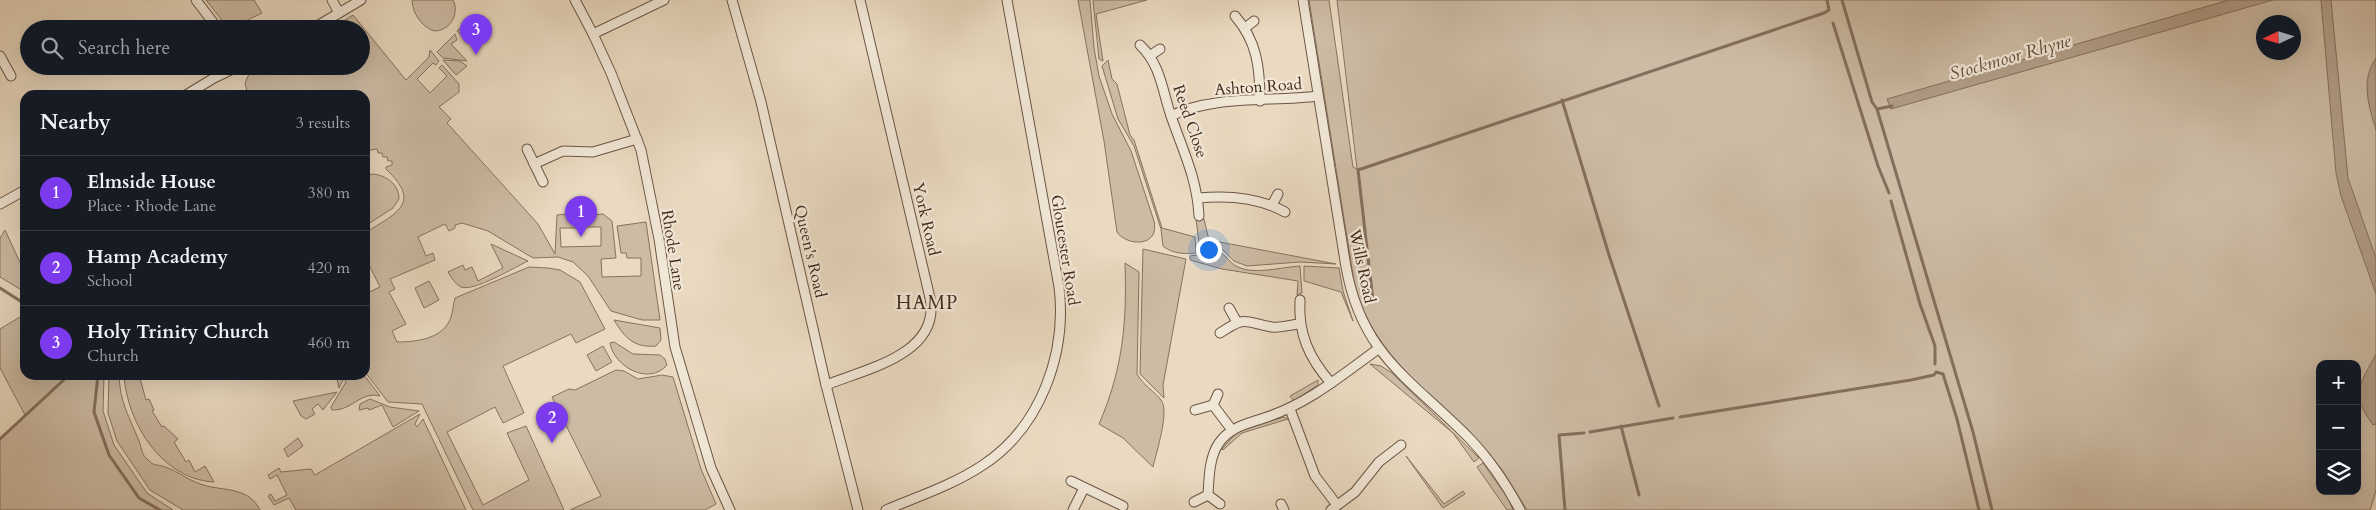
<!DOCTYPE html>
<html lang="en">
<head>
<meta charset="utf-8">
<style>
  :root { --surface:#171b24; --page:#242831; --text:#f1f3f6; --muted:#9ea1a6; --line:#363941; --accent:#7c3aed }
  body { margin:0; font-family:Cardo,serif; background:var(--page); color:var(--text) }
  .controls { position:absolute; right:15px; bottom:15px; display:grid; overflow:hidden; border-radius:10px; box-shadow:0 5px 20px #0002 }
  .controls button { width:45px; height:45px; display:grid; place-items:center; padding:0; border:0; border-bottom:1px solid var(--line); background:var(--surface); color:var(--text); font:25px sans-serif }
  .compass { position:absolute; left:2256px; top:15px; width:45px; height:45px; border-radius:50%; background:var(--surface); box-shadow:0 5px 20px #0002; rotate:266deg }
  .you { position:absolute; left:1208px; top:249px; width:18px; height:18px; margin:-12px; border:4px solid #fff; border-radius:50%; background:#1a73e8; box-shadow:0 0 0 8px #1a73e833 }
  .badge { display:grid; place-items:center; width:32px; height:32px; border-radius:50%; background:var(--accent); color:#fff; font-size:16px; font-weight:700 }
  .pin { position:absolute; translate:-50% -41px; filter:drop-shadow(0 1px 2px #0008) }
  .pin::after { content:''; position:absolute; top:26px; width:18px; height:15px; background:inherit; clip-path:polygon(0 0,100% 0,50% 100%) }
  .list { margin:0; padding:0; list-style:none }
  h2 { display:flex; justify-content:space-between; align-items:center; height:65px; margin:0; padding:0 20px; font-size:21px }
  h2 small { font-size:16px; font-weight:400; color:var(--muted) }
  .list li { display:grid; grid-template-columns:32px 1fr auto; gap:15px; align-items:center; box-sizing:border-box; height:75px; padding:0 20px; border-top:1px solid var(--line) }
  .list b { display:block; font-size:19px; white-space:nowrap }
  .list p { margin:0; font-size:16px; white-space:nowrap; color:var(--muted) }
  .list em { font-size:16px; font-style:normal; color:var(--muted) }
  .icon { flex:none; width:28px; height:28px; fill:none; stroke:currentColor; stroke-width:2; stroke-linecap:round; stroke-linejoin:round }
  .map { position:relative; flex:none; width:2376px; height:510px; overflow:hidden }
  .search { position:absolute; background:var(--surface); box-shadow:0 5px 20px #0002; left:20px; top:20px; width:350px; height:55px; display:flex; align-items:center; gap:12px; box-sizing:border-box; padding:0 18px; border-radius:28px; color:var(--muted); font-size:19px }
  .panel { position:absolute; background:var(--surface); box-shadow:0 5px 20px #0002; left:20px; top:90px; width:350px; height:290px; border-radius:15px }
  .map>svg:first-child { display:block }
</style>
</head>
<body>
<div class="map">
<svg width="2376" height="510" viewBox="0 0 2376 510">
  <rect width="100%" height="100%" fill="#eadac1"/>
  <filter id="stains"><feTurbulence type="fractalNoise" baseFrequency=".004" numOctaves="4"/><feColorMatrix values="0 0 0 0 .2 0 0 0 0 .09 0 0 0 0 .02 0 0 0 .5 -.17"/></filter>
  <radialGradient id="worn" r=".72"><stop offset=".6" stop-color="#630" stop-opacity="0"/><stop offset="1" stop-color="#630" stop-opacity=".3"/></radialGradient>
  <g fill="#cdbca5" stroke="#877260" fill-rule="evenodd">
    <path d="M206 0H254L262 13 229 29Z"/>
    <path d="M412 0H453C460 14 450 31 434 31 421 26 413 14 412 0Z"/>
    <path d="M1078 0H1090L1094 48 1099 76 1112 114 1131 151 1154 221C1160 248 1126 246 1117 232L1104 141Z"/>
    <path d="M1093 0H1147L1096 14 1103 61 1099 59Z"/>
    <path d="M1309 0H1329L1353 167 1357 169 1337 0H2376V491L2370 510H1566L1564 497 1565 510H1527L1503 471 1489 453C1440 398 1370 357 1354 281ZM2264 22H2294V52H2264ZM2320 364H2357V491H2320Z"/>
    <path d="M353 15 406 80 429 57 430 50 439 61 436 65 433 63 417 79 430 93 447 76 439 68 442 65 459 84V92L439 107 451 119 447 123 538 224 555 254 557 215 567 214 577 222V228H560L561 247 601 246V227H586L585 222 593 215 603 214 612 221 616 258 601 259 602 277 641 276V258H627L626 253H621L617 226 646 222 660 320H642L611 311 588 276 573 262 558 257 533 258 488 231 462 223 455 225V228L449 231 445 224 418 237 426 256 433 253 435 260 390 279 395 289 389 292 406 324 392 331 397 342C416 342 444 339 451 317 453 311 453 305 455 298L529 267 548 268 560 270 580 282 605 329 576 343 571 334 503 366 524 413 503 423 495 407 447 432 483 505 529 480 507 433 526 426 564 510H473L422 404 388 402 365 372V294L380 287 365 257V233C396 213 423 204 386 169V167L392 165V161H388L387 157H383L382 153H378L377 149 365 151V95H248L245 83 249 74 264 66H361V29H331Z"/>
    <path d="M470 21 486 39 479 45 466 31 462 36 457 31Z"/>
    <path d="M455 34 457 40 451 44 467 61 443 58 437 52Z"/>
    <path d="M443 60 460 61 467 66 456 75Z"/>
    <path d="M1108 60 1112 79 1117 84 1130 135 1134 140 1162 228 1195 237 1196 253C1185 254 1172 254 1163 246L1161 229 1134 146 1118 119 1102 66Z"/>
    <path d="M372 174C386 175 399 184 399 199L393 208 365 226V177Z"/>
    <path d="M1196 219H1204L1209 240 1336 264 1300 262 1247 266 1234 261 1222 249 1200 250Z"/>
    <path d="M5 230 25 273V292L0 277V238Z"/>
    <path d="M491 244 528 261C515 267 474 292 461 287 455 284 451 277 448 272L463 265 465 270 472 267 478 281 503 268Z"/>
    <path d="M1143 249 1186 259 1163 385 1164 398 1140 374Z"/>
    <path d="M1216 252C1227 253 1229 264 1238 267 1255 275 1282 267 1300 266L1302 293 1297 295 1298 281 1222 269 1190 260V256Z"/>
    <path d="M1125 263 1139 272 1137 374C1143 385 1154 391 1161 400 1170 411 1156 453 1153 467L1123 438 1099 424C1123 369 1127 322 1125 263Z"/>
    <path d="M1304 266 1339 268 1343 291 1353 321 1341 292 1304 281Z"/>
    <path d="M429 281 439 300 424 308 415 288Z"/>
    <path d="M25 314V375H104L103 411 114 445 147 493 173 510H0V439L25 415 0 368V329Z"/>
    <path d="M614 320 660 328 661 340 656 346C634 348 625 338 614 320Z"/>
    <path d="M614 342 633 354 660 355 665 359 667 365C649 386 614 367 610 343Z"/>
    <path d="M603 346 612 362 596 371 587 355Z"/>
    <path d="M1370 364 1381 366 1392 373 1479 458 1474 462 1453 433Z"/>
    <path d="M616 370 624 371 638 379 662 375 673 377 701 469 716 504 705 510H570L601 496 552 397 569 389 575 390Z"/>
    <path d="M109 375H119C120 403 129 416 139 441 142 449 141 454 148 460 155 467 158 464 165 467 180 472 190 482 207 486 228 491 249 488 260 510H183L150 490 117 441 108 413Z"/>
    <path d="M124 375H139L146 400 149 399 154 410 152 411 162 427 164 426 178 439 174 442 186 462 189 460 195 472 205 466 214 482C161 479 127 422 124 375Z"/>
    <path d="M336 375H364L380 396C360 391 352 411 332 410L331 407 346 382 344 378 339 388Z"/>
    <path d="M1318 380V385L1294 401 1290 396Z"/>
    <path d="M337 392 323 410 318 404 312 409 315 414 306 419 301 416 293 401Z"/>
    <path d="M370 399 390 407 419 411 393 427 382 405 369 410 368 408 359 410 360 404Z"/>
    <path d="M420 414 415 424 417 427 423 419 466 510H296L289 498 274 505 268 496 271 494 275 501 287 495 277 475 270 479 268 475 279 468 281 472 311 469 315 475Z"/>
    <path d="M1284 417 1288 419 1242 433 1223 450 1222 449 1237 432Z"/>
    <path d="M298 438 303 446 288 457 284 449Z"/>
    <path d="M1406 456 1444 504 1463 491 1465 494 1443 508Z"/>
    <path d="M1483 463 1509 500 1513 510H1507L1477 467Z"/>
  </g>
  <g fill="#b19e89" stroke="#846f5d">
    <path d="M2229 0H2273L1891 109 1887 99Z"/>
    <path d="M2321 0H2331L2348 178 2376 258V294L2341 196 2336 173Z"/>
    <path d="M2376 58V130C2369 106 2360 81 2376 58Z"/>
    <path d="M2376 354V424L2373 425C2350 393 2359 386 2376 354Z"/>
  </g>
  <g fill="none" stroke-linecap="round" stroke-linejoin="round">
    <g stroke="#846f5d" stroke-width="3">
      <path d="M1842 0 1872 102 1877 109 1892 106"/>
      <path d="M1833 23 1878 166 1889 193"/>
      <path d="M1562 100 1609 255 1659 406"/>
      <path d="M1877 109 1973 432 1992 510"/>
      <path d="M1891 201 1920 304 1935 346V364"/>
      <path d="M0 288 25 304"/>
      <path d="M1373 301 1358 170 1824 13 1829 10 1827 0"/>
      <path d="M98 375 94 412 109 455 139 498 160 510"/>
      <path d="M1680 417 1911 380 1934 375 1936 372 1943 374 1957 419 1979 510"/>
      <path d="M1621 426 1639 495"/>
      <path d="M1590 432 1673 418"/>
      <path d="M0 439 69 375"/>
      <path d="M1565 510 1559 435 1584 433"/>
    </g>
    <defs>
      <g id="street">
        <path d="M196 0 218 29"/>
        <path d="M332 0 339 13"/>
        <path d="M575 0 593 34 611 73 641 150 659 239 675 347 711 468 730 510"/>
        <path d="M732 0 761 102 826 385 858 510"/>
        <path d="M1303 0 1346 267C1362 356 1411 379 1470 439 1490 460 1506 484 1520 510"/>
        <path d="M1235 16C1257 41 1260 68 1260 101"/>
        <path d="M1245 28 1254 21"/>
        <path d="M312 29 361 0"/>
        <path d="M593 34 664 0"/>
        <path d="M1140 45C1160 64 1162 88 1170 113 1182 149 1197 177 1199 216"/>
        <path d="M1151 55 1160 49"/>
        <path d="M0 56 11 76"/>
        <path d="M186 95 214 78 239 66"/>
        <path d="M1171 116C1211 95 1273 102 1318 96"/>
        <path d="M527 149 543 182"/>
        <path d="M534 164 563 151 593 152 637 139"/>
        <path d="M1198 198C1228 195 1258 197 1285 212"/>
        <path d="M0 204 25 190"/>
        <path d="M1272 205 1278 194"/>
        <path d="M1300 300C1298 334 1309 358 1331 383"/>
        <path d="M1229 308 1237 322"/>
        <path d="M1220 333C1247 315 1243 322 1272 327 1281 328 1290 325 1299 324"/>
        <path d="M826 385C866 369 941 354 930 298L860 0"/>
        <path d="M1213 405 1218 394"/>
        <path d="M1290 409 1315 476 1337 505"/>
        <path d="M1195 410 1213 405 1232 430"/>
        <path d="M1071 481 1123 506"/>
        <path d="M1194 502 1208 495"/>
        <path d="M1220 504 1208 495C1209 479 1209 457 1219 443 1230 427 1247 424 1264 418 1308 404 1342 375 1378 349"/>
        <path d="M1281 504 1284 510"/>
        <path d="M886 510C919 496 953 485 983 465 1041 427 1067 353 1059 287L1007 0"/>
        <path d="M1073 510 1084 488"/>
        <path d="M1331 510 1355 492 1379 462 1401 445"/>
      </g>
    </defs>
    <use href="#street" stroke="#6b5544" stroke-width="11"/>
    <use href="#street" stroke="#f1e7d7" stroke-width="9"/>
  </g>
  <g text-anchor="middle" stroke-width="4.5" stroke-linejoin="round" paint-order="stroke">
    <g font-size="16" fill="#41291b" stroke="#f1e7d7">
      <text transform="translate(1258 86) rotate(-4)" y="6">Ashton Road</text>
      <text transform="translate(1191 121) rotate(71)" y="6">Reed Close</text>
      <text transform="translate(927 219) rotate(77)" y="6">York Road</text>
      <text transform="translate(674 250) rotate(81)" y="6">Rhode Lane</text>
      <text transform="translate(1066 250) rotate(81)" y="6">Gloucester Road</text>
      <text transform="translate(811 251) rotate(77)" y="6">Queen's Road</text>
      <text transform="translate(1363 266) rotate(78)" y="6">Wills Road</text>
    </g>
    <g font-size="18" font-style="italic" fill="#634c3c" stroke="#f1e7d7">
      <text transform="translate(2010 57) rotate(-16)" y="6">Stockmoor Rhyne</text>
    </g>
    <g font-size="19" letter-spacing="1" fill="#41291b" stroke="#f1e7d7">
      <text x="927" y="309">HAMP</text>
    </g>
  </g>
  <rect width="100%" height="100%" filter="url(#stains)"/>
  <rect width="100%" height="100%" fill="url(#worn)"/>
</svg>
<div class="controls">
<button>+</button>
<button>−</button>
<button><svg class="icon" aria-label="layers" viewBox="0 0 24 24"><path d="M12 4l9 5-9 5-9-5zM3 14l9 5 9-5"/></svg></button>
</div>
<svg class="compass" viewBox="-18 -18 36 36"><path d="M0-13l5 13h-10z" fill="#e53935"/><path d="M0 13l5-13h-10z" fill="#9ea1a6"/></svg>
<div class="you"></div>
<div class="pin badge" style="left:581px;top:237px">1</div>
<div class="pin badge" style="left:552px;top:443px">2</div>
<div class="pin badge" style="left:476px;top:55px">3</div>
<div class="search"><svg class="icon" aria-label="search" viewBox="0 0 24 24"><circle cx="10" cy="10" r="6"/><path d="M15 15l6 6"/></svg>Search here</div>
<section class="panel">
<h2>Nearby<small>3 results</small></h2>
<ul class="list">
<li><span class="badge">1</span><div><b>Elmside House</b><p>Place · Rhode Lane</p></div><em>380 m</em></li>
<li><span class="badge">2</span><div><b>Hamp Academy</b><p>School</p></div><em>420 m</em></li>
<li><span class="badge">3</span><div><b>Holy Trinity Church</b><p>Church</p></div><em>460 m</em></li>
</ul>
</section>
</div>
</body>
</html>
